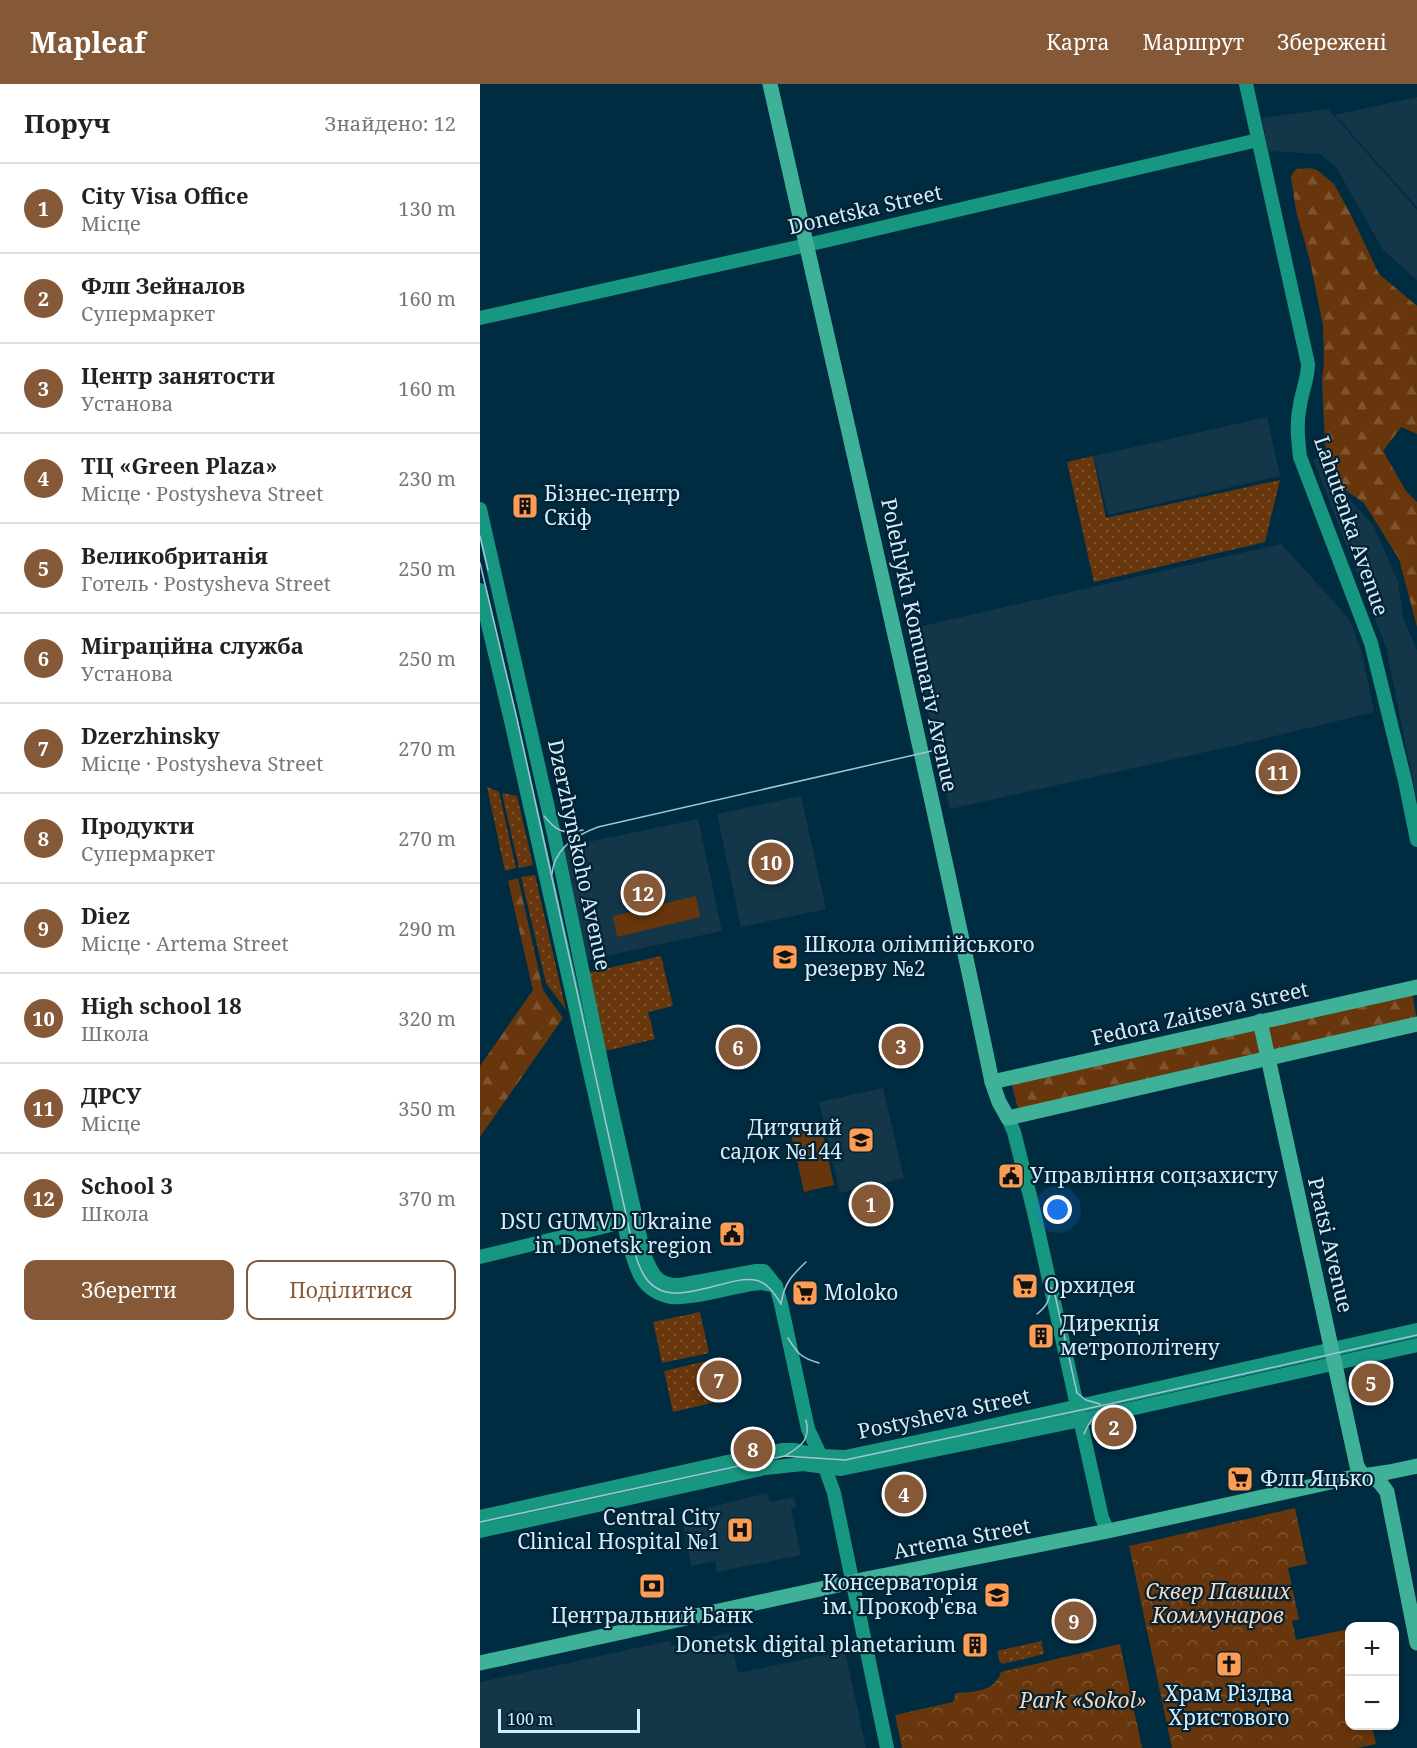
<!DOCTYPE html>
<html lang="uk">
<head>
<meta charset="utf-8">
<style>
  :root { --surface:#fff; --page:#f2f2f2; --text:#222; --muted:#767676; --line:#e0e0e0; --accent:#855938 }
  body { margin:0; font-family:"Noto Serif",serif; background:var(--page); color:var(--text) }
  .controls { position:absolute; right:18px; bottom:18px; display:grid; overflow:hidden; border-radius:12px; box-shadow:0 3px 9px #0003 }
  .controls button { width:54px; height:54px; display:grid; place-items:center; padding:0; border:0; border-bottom:2px solid var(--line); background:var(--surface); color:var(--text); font:30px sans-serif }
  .scale { position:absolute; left:18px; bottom:15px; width:142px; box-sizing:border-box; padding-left:6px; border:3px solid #d1edff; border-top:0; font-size:16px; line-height:21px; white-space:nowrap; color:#d1edff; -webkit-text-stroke:4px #042231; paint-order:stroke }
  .you { position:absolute; left:578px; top:1126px; width:21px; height:21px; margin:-15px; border:4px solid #fff; border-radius:50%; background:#1a73e8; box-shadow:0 0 0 9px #1a73e833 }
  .badge { display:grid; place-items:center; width:39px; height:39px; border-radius:50%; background:var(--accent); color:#fff; font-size:20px; font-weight:700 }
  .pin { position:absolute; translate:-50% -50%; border:3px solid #fff; box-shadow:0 2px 6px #0006 }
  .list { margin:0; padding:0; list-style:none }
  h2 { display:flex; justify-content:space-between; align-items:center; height:78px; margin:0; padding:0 24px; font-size:26px }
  h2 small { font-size:20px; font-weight:400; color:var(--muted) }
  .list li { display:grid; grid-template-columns:39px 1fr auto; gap:18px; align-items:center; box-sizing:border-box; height:90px; padding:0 24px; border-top:2px solid var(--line) }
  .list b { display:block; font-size:22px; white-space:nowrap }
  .list p { margin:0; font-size:20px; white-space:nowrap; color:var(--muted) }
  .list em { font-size:20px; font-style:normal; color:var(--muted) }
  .actions { display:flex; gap:12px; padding:18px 24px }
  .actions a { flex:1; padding:14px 0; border:2px solid var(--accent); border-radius:12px; text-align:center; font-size:21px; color:var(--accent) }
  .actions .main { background:var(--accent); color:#fff }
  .map { position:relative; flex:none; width:937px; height:1664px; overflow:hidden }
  header { display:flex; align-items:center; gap:36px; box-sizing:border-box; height:84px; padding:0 30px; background:var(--accent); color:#fff }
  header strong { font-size:28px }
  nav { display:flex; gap:33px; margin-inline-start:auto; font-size:21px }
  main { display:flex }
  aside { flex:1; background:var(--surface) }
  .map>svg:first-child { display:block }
</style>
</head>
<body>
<header>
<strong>Mapleaf</strong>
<nav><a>Карта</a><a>Маршрут</a><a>Збережені</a></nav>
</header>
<main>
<aside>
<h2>Поруч<small>Знайдено: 12</small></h2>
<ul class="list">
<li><span class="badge">1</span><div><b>City Visa Office</b><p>Місце</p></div><em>130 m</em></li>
<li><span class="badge">2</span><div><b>Флп Зейналов</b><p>Супермаркет</p></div><em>160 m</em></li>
<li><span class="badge">3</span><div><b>Центр занятости</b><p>Установа</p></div><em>160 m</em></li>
<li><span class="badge">4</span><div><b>ТЦ «Green Plaza»</b><p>Місце · Postysheva Street</p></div><em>230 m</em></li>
<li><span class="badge">5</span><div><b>Великобританія</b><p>Готель · Postysheva Street</p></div><em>250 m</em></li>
<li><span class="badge">6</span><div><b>Міграційна служба</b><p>Установа</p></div><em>250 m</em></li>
<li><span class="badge">7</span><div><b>Dzerzhinsky</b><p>Місце · Postysheva Street</p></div><em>270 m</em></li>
<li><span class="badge">8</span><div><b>Продукти</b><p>Супермаркет</p></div><em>270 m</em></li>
<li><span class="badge">9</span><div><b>Diez</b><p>Місце · Artema Street</p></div><em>290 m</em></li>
<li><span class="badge">10</span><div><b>High school 18</b><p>Школа</p></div><em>320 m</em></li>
<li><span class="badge">11</span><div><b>ДРСУ</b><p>Місце</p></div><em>350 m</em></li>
<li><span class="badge">12</span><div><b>School 3</b><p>Школа</p></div><em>370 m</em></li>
</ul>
<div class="actions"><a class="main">Зберегти</a><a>Поділитися</a></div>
</aside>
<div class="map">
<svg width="937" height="1664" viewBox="0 0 937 1664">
  <defs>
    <pattern id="grass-dots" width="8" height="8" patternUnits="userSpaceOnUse" patternTransform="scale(1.5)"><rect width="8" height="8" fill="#68360c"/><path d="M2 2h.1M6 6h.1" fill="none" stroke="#7d5330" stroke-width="1.8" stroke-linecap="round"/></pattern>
    <pattern id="forest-firs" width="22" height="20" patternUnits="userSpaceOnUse" patternTransform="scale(1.5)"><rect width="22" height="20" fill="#68360c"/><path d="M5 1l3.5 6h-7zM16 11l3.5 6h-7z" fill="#7d5330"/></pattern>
    <pattern id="park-crowns" width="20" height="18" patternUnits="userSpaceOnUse" patternTransform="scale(1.5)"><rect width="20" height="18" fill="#68360c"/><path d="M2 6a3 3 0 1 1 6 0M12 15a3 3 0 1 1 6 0" fill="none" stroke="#7d5330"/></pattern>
  </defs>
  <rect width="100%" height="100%" fill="#002c42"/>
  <g fill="#143649">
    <path d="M937 13V123L855 31Z"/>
    <path d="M848 25 937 126V196L903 166 856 83 840 70 788 67 782 34Z"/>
    <path d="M787 333 800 392 628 431 614 372Z"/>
    <path d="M846 371 861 406 893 441 918 497 923 533 937 567V712H936L906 563 833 375Z"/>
    <path d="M801 460 865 530 872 541 882 569 894 628 762 660 470 725 429 545Z"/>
    <path d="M321 712 346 825 261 843 237 730Z"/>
    <path d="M218 735 242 847 107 876 84 763Z"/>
    <path d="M403 1004 424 1094 360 1109 339 1018Z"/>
    <path d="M287 1409 290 1418 314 1413 316 1423 311 1424 321 1471 237 1488 235 1477 211 1482 203 1440 223 1436 222 1425Z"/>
    <path d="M249 1549 258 1589 365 1567 386 1664H0V1598L189 1557 191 1562Z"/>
  </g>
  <g fill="url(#grass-dots)">
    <path d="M613 372 626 434 800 396 785 458 614 498 587 378Z"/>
    <path d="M7 703 19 708 36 784 25 787Z"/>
    <path d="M22 709 37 712 53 781 39 784Z"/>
    <path d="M55 791 86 926 66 899 41 793Z"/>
    <path d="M181 872 193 922 168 928 175 955 122 968 103 890Z"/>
    <path d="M220 1228 229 1269 182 1279 173 1238Z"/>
    <path d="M231 1276 240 1317 193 1328 184 1287Z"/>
    <path d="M561 1557 564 1570 522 1580 520 1578 517 1567Z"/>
  </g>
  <g fill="url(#forest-firs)">
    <path d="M830 84 837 86 854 100 870 129 899 190 937 222V350L921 343 903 367 926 407 937 418V543L919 475 884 419 864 405 845 361 842 295 844 279 843 241 830 177 816 127 811 93 814 87 817 85Z"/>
    <path d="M38 794 63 906 83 934 0 1053V982L53 906 28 797Z"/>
    <path d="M932 910 937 935 794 967 788 942Z"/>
    <path d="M774 943 781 970 538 1025 531 998Z"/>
  </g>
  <g fill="url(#park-crowns)">
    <path d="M815 1424 827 1480 808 1484 819 1535 812 1537 816 1556 869 1545 870 1642H892L896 1660 877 1664H692L649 1462Z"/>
    <path d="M640 1560 662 1664H422L415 1631 473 1618 476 1609C493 1608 515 1608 521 1588Z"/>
  </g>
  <g fill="#68360c">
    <path d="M216 812 220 833 137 853 133 832Z"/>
    <path d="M341 1042 354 1101 324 1108 311 1049Z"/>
  </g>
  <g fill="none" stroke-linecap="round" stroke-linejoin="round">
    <g stroke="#179780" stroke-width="14">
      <path d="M766 0 828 280C828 295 822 307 820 321 816 340 818 354 820 373L891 559 925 697 937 756"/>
      <path d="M0 234 327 161 778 56"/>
      <path d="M0 425 75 755 128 1010 164 1170C172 1190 177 1202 200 1201L276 1187H284L296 1202 301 1220 328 1345 342 1375 354 1409 407 1664"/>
      <path d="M0 506 31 637 147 1153C151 1166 154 1180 161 1193 167 1204 179 1211 191 1213 211 1215 250 1204 271 1200L282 1199 296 1202"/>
      <path d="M528 1034 534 1048 554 1128 622 1434 628 1447"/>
      <path d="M0 1173 143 1138 150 1131"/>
      <path d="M0 1433 302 1366H315L340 1372 365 1373 479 1349 937 1246"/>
      <path d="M0 1447 285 1384 323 1380 361 1385 601 1336 937 1261"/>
    </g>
    <g stroke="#3eb198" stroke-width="15">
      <path d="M290 0C365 333 443 665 512 998L519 1018 528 1034 937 940"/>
      <path d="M780 937 877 1382 884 1393"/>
      <path d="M512 998 937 903"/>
      <path d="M884 1393C896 1392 901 1399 907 1408L937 1559"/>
      <path d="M0 1579 386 1495 628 1447 869 1394 909 1388 937 1382"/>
    </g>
    <g stroke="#a4c3d6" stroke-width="1.5">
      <path d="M0 452 8 486"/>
      <path d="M0 479 37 635 147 1135C151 1154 155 1177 165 1193 190 1230 243 1191 275 1196 287 1198 295 1210 301 1220"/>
      <path d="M64 732C77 748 83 750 103 746"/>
      <path d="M72 790C74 765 96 751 118 743L456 666"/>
      <path d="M571 1204 575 1211 597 1309 606 1316 620 1320"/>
      <path d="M301 1220C304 1200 311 1192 326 1178"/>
      <path d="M557 1230C567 1222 569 1217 571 1204"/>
      <path d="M308 1254C317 1269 321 1274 339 1279"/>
      <path d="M604 1350C610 1336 615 1329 629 1323"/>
      <path d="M305 1372C321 1362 331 1356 326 1336"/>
      <path d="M0 1438 305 1372 365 1376 629 1320 937 1251"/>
    </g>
  </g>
  <defs>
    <symbol id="building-square" viewBox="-11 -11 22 22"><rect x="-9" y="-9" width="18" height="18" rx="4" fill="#fd9d54" stroke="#042231"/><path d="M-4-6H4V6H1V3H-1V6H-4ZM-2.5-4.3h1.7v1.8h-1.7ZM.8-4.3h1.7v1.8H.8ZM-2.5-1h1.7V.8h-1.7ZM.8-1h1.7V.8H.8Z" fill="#111"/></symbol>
    <symbol id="university-square" viewBox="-11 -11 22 22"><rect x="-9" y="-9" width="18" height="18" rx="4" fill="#fd9d54" stroke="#042231"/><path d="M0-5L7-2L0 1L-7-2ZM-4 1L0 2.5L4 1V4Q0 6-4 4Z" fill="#111"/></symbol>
    <symbol id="school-square" viewBox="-11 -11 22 22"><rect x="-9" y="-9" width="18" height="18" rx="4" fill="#fd9d54" stroke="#042231"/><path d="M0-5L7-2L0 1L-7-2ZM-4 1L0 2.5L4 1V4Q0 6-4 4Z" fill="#111"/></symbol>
    <symbol id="civic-square" viewBox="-11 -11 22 22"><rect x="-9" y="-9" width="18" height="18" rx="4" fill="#fd9d54" stroke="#042231"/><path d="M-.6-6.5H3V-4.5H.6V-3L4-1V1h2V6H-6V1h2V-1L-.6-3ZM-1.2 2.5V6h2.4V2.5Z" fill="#111"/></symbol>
    <symbol id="supermarket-square" viewBox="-11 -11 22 22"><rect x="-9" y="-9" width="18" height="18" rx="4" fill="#fd9d54" stroke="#042231"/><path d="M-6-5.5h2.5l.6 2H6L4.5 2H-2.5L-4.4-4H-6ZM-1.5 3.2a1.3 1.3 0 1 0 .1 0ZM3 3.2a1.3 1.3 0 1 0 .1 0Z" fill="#111"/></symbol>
    <symbol id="hospital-square" viewBox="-11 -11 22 22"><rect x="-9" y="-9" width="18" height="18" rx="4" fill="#fd9d54" stroke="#042231"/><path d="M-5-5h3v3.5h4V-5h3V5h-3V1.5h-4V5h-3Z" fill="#111"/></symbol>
    <symbol id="bank-square" viewBox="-11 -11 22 22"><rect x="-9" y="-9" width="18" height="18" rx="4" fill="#fd9d54" stroke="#042231"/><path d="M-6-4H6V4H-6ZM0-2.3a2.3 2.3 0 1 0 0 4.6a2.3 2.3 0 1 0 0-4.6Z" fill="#111"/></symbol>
    <symbol id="church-square" viewBox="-11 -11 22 22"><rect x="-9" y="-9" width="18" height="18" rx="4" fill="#fd9d54" stroke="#042231"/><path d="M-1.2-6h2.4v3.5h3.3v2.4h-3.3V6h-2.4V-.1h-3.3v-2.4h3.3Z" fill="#111"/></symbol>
  </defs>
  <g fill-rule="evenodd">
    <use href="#building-square" x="30" y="407" width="30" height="30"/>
    <use href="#university-square" x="290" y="858" width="30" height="30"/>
    <use href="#school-square" x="366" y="1041" width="30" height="30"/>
    <use href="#civic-square" x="516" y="1077" width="30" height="30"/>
    <use href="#civic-square" x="237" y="1135" width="30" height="30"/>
    <use href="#supermarket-square" x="530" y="1187" width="30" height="30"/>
    <use href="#supermarket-square" x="310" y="1194" width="30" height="30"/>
    <use href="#building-square" x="546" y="1237" width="30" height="30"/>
    <use href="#supermarket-square" x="745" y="1380" width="30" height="30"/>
    <use href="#hospital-square" x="245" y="1431" width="30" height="30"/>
    <use href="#bank-square" x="157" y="1487" width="30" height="30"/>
    <use href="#university-square" x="502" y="1496" width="30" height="30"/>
    <use href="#building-square" x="480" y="1546" width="30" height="30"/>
    <use href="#church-square" x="734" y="1565" width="30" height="30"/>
  </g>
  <g text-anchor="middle" stroke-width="4.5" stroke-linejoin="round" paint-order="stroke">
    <g font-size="21" fill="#d1edff" stroke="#042231">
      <text transform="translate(385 126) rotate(-13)" y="7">Donetska Street</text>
      <text transform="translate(871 442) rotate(71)" y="7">Lahutenka Avenue</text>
      <text transform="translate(439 561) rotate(78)" y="7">Polehlykh Komunariv Avenue</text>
      <text transform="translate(99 771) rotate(78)" y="7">Dzerzhynskoho Avenue</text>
      <text transform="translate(720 930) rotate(-13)" y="7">Fedora Zaitseva Street</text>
      <text transform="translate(850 1161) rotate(77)" y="7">Pratsi Avenue</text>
      <text transform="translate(464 1330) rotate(-12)" y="7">Postysheva Street</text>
      <text transform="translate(482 1455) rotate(-11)" y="7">Artema Street</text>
    </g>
    <g font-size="21" fill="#d1edff" stroke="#042231" text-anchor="start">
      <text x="64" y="417">Бізнес-центр<tspan x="64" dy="24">Скіф</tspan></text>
      <text x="324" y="868">Школа олімпійського<tspan x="324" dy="24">резерву №2</tspan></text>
      <text x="362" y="1051" text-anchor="end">Дитячий<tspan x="362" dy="24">садок №144</tspan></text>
      <text x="550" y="1099">Управління соцзахисту</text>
      <text x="232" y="1145" text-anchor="end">DSU GUMVD Ukraine<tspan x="232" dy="24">in Donetsk region</tspan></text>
      <text x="564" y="1209">Орхидея</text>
      <text x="344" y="1216">Moloko</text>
      <text x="580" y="1247">Дирекція<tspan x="580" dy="24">метрополітену</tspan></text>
      <text x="780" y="1402">Флп Яцько</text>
      <text x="240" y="1441" text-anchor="end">Central City<tspan x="240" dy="24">Clinical Hospital №1</tspan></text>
      <text x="498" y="1506" text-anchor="end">Консерваторія<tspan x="498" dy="24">ім. Прокоф'єва</tspan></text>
      <text x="172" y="1539" text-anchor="middle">Центральний Банк</text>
      <text x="476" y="1568" text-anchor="end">Donetsk digital planetarium</text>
      <text x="749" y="1617" text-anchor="middle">Храм Різдва<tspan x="749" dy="24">Христового</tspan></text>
    </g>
    <g font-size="21" font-style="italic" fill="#f9d5bd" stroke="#042231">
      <text x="738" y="1515">Сквер Павших<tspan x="738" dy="24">Коммунаров</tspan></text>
      <text x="603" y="1624">Park «Sokol»</text>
    </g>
  </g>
</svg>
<div class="controls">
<button>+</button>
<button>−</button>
</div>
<div class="scale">100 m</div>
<div class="you"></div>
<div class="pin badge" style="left:391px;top:1120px">1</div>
<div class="pin badge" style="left:634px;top:1343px">2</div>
<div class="pin badge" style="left:421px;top:962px">3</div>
<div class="pin badge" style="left:424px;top:1410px">4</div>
<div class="pin badge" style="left:891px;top:1299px">5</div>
<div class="pin badge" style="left:258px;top:963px">6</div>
<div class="pin badge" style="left:239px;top:1296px">7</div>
<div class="pin badge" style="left:273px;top:1365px">8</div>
<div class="pin badge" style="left:594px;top:1537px">9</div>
<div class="pin badge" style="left:291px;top:778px">10</div>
<div class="pin badge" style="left:798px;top:688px">11</div>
<div class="pin badge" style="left:163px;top:809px">12</div>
</div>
</main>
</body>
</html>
